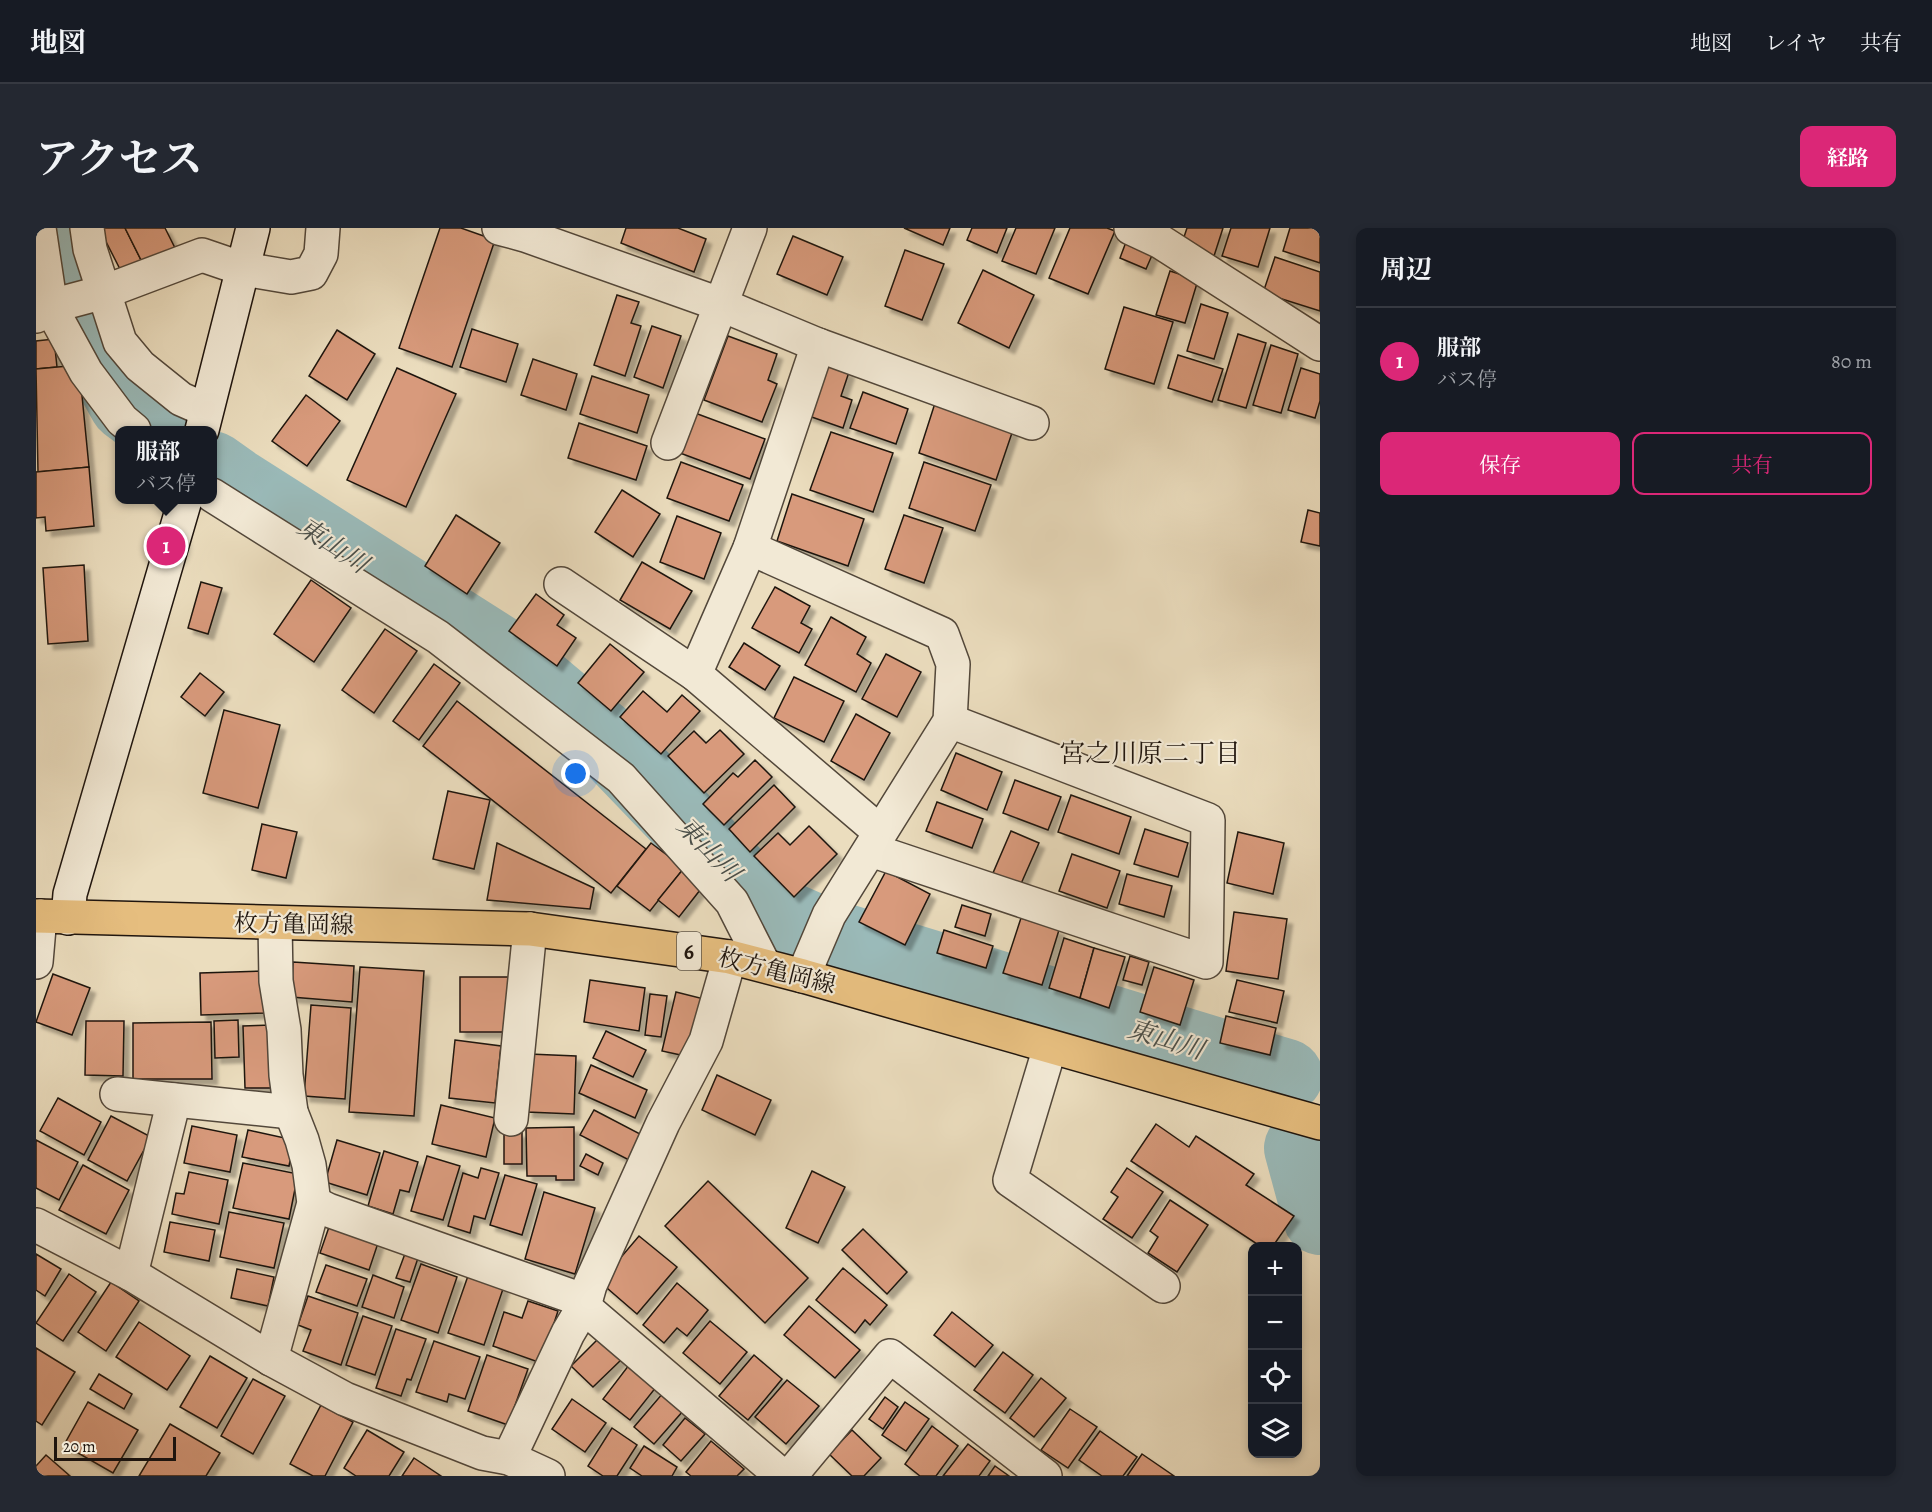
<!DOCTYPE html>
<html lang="ja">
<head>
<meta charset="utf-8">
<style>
  :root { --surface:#171b24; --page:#242831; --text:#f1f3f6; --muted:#9ea1a6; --line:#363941; --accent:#db2777 }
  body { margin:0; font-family:Alegreya,"Noto Serif JP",serif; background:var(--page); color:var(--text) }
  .controls { position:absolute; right:18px; bottom:18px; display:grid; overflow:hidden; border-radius:12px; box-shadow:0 3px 9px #0003 }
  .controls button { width:54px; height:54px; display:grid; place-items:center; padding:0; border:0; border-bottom:2px solid var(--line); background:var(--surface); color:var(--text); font:30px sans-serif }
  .scale { position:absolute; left:18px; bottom:15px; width:122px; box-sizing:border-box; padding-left:6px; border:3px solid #1f150e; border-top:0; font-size:16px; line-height:21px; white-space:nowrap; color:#1f150e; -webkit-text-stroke:4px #f2e9d5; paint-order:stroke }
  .you { position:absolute; left:540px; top:546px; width:21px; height:21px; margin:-15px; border:4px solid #fff; border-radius:50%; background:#1a73e8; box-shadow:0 0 0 9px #1a73e833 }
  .badge { display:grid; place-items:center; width:39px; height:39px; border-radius:50%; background:var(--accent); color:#fff; font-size:20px; font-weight:700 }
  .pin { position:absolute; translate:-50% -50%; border:3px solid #fff; box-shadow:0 2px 6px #0006 }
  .popup { position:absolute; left:79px; top:198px; width:102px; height:78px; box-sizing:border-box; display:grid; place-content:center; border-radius:12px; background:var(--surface); filter:drop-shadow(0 2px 4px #0005); font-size:20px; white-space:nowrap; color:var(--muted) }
  .popup b { font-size:22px; color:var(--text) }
  .popup::after { content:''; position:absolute; left:50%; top:100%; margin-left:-12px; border:12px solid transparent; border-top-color:var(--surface) }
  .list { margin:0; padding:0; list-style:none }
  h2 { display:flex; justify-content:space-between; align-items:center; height:78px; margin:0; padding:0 24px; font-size:26px }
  h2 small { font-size:20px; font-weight:400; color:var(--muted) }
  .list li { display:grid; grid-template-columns:39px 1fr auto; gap:18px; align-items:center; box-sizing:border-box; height:108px; padding:0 24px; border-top:2px solid var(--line) }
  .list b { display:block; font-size:22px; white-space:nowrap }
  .list p { margin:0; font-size:20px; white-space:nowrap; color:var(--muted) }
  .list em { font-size:20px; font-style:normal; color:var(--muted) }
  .actions { display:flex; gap:12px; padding:18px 24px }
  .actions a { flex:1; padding:14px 0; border:2px solid var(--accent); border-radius:12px; text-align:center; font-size:21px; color:var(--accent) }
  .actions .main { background:var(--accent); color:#fff }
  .icon { flex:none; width:33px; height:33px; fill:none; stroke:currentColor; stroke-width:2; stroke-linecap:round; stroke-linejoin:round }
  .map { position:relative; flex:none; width:1284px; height:1248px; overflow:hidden; border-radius:12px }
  header { display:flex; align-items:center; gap:36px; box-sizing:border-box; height:84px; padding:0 30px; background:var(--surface); border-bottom:2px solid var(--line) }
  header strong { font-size:28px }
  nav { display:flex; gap:33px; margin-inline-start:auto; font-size:21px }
  .intro { display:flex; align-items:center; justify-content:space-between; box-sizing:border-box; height:144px; padding:0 36px }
  h1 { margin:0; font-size:42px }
  .button { padding:15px 27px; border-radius:12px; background:var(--accent); color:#fff; font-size:21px; font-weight:700 }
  main { display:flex; gap:36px; padding:0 36px }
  aside { flex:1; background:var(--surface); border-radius:12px; box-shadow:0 3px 9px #0003 }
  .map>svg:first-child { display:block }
</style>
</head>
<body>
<header>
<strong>地図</strong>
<nav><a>地図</a><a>レイヤ</a><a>共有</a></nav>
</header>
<div class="intro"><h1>アクセス</h1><a class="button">経路</a></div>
<main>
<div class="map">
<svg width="1284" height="1248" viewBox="0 0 1284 1248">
  <defs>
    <filter id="shadow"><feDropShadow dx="5.5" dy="5.5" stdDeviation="1.5" flood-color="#0004"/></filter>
  </defs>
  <rect width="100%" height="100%" fill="#ebddbe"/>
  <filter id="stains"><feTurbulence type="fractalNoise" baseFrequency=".00333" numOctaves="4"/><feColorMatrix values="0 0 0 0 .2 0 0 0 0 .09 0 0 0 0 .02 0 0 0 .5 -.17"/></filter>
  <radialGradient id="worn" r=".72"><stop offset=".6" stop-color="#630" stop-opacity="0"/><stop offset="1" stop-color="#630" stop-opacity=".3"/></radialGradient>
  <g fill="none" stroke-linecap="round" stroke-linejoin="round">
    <g stroke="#9abab9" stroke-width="74">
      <path d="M30 0V21L48 101 90 176 125 202"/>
      <path d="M176 240 200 257 472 430 567 510 732 682 786 706 1250 848"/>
      <path d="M1265 920 1284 990"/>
    </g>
  </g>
  <g fill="#d89a7b" stroke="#1f150e" stroke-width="1.5" filter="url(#shadow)">
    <path d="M63 0H89L107 36 87 47Z"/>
    <path d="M89 0H129L139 20 107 36Z"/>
    <path d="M404 0H425L459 12 416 139 363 120Z"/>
    <path d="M590 0H642L670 11 658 44 585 15Z"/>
    <path d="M868 0H914L907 17Z"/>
    <path d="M936 0H971L961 25 931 12Z"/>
    <path d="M980 0H1019L1000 46 966 33Z"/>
    <path d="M1034 0H1071L1079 3 1052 66 1013 50Z"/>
    <path d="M1151 0H1187L1178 28 1145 18Z"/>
    <path d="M1195 0H1234L1222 39 1186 28Z"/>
    <path d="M1254 0H1284V35L1247 23Z"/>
    <path d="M757 8 807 29 791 67 741 46Z"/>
    <path d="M1090 14 1117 25 1110 41 1084 30Z"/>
    <path d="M869 22 908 36 886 92 849 78Z"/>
    <path d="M1239 29 1284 44V83L1227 65Z"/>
    <path d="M947 42 998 67 973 120 922 95Z"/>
    <path d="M1134 43 1162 52 1149 95 1120 87Z"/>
    <path d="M581 67 603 74 595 95 605 98 589 148 558 137Z"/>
    <path d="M1165 76 1192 85 1178 131 1151 123Z"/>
    <path d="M1088 79 1137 94 1118 156 1069 141Z"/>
    <path d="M616 98 645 108 627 160 598 149Z"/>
    <path d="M436 101 482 116 470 154 424 139Z"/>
    <path d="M301 102 339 126 311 172 273 148Z"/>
    <path d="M1202 106 1230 115 1210 180 1182 172Z"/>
    <path d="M692 108 741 126 732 152 741 156 726 194 668 172Z"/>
    <path d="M18 111 21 139 0 141V113Z"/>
    <path d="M1235 117 1262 126 1245 185 1217 177Z"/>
    <path d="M1142 127 1187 141 1176 174 1132 160Z"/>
    <path d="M497 131 541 146 530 182 485 167Z"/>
    <path d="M789 135 813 144 805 168 816 172 807 200 770 187Z"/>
    <path d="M43 137 53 239 2 244 0 141Z"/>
    <path d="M361 140 420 166 370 279 311 252Z"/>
    <path d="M1265 140 1284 146V173L1279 190 1252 182Z"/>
    <path d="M556 148 613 167 601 205 544 186Z"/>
    <path d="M827 164 872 181 860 216 814 200Z"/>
    <path d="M270 167 304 193 271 238 236 213Z"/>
    <path d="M900 172 978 199 960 252 883 225Z"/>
    <path d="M659 185 729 211 714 251 644 225Z"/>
    <path d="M543 195 611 218 600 252 532 230Z"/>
    <path d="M795 204 857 225 837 284 774 262Z"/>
    <path d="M645 234 707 257 693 293 631 270Z"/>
    <path d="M888 234 955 257 939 303 873 280Z"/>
    <path d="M53 239 58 298 10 303 9 289 0 290V244Z"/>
    <path d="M586 262 624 286 597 329 559 304Z"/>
    <path d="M756 266 828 291 812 338 741 313Z"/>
    <path d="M1272 282 1284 285V318L1265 314Z"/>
    <path d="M420 287 464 315 431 366 389 338Z"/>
    <path d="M868 287 907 300 888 355 849 341Z"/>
    <path d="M641 288 685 305 668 351 624 334Z"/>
    <path d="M606 334 656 363 634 401 584 372Z"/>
    <path d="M48 337 52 413 12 416 7 340Z"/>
    <path d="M275 352 315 380 278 434 238 406Z"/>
    <path d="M165 354 186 360 172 406 152 400Z"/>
    <path d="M739 359 774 378 765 395 776 401 763 425 716 400Z"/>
    <path d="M500 366 528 387 521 397 540 410 521 438 473 403Z"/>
    <path d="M795 389 830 409 821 426 835 435 820 464 769 437Z"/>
    <path d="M349 401 381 423 338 485 306 462Z"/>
    <path d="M708 415 744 438 729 462 693 439Z"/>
    <path d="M574 416 608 444 575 483 542 455Z"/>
    <path d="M850 426 885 444 861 489 826 471Z"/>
    <path d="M398 436 424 455 383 512 357 493Z"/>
    <path d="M164 445 188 464 169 488 145 469Z"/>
    <path d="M758 449 808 473 788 514 738 490Z"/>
    <path d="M607 463 631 484 646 467 664 483 625 526 584 489Z"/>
    <path d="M421 473 610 621 575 665 387 518Z"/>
    <path d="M188 482 244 497 222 580 167 565Z"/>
    <path d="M820 486 854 505 828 552 795 533Z"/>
    <path d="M684 502 708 526 668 565 632 528 658 503 670 515Z"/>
    <path d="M920 525 966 544 951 582 905 562Z"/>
    <path d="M719 532 736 549 688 597 667 576 697 545 702 549Z"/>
    <path d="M979 552 1025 569 1012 602 967 585Z"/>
    <path d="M738 557 759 579 714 624 693 601Z"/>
    <path d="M412 563 454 572 438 641 397 631Z"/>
    <path d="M1035 567 1095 589 1083 626 1022 604Z"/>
    <path d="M901 574 947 591 936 620 890 603Z"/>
    <path d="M226 596 261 604 250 650 216 642Z"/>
    <path d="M773 598 801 626 758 669 718 628 742 605 754 617Z"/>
    <path d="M1109 601 1152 615 1142 649 1098 636Z"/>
    <path d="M975 603 1003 615 984 658 957 645Z"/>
    <path d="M1202 604 1248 615 1237 666 1191 655Z"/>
    <path d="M461 615 558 660 554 681 451 672Z"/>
    <path d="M615 615 648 640 614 683 581 658Z"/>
    <path d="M1036 626 1084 643 1071 680 1023 663Z"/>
    <path d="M648 640 668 657 643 689 622 672Z"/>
    <path d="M850 643 894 666 869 717 823 694Z"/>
    <path d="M1091 646 1136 658 1128 689 1083 676Z"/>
    <path d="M926 677 955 686 949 708 919 699Z"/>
    <path d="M1198 684 1251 691 1242 751 1190 743Z"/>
    <path d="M985 690 1023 702 1006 757 967 745Z"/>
    <path d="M908 702 957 718 950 740 901 725Z"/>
    <path d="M1028 710 1058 720 1044 770 1013 760Z"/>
    <path d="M1058 720 1089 729 1073 780 1044 770Z"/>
    <path d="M1094 728 1113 734 1106 757 1087 752Z"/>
    <path d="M257 734 318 738 316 774 255 769Z"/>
    <path d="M324 739 388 743 378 888 313 884Z"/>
    <path d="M1118 739 1158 752 1144 797 1104 784Z"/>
    <path d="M226 743 228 785 165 787 164 745Z"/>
    <path d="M17 746 54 760 36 807 0 794Z"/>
    <rect x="424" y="749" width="48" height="55"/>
    <path d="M554 752 609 760 603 803 548 794Z"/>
    <path d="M1201 752 1248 763 1241 795 1193 784Z"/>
    <path d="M640 764 668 771 654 829 626 823Z"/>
    <path d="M614 766 631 768 625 809 609 807Z"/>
    <path d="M275 777 315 780 309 871 268 868Z"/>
    <path d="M1190 788 1240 800 1234 827 1184 815Z"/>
    <path d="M202 792 203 829 179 830 178 793Z"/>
    <path d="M50 793H88L87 848 49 847Z"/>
    <path d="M175 794 176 851H97V795Z"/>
    <path d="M235 797 237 860H209L207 798Z"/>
    <path d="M570 803 610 822 597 849 557 830Z"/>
    <path d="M419 812 465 818 459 875 413 870Z"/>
    <path d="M493 826 540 828 538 886 491 884Z"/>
    <path d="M555 837 611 862 599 890 543 865Z"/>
    <path d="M681 847 735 872 719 907 666 882Z"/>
    <path d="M22 870 65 894 48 927 4 903Z"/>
    <path d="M405 877 459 890 450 929 396 916Z"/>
    <path d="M558 882 606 907 593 932 544 907Z"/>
    <path d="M75 888 115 909 91 953 52 932Z"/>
    <path d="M1120 896 1153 919 1160 908 1218 946 1210 957 1258 988 1237 1018H1224L1095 933Z"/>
    <path d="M156 898 201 907 194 944 148 935Z"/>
    <path d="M538 899V952H520V948H491L490 900Z"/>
    <path d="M212 902 258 912 253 938 206 929Z"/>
    <path d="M486 904V936H468V905Z"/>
    <path d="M0 912 42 934 23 972 0 960Z"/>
    <path d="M301 912 344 925 331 967 289 954Z"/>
    <path d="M348 923 382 934 373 964 364 962 357 986 332 978Z"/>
    <path d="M550 926 567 935 562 947 544 938Z"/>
    <path d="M391 928 424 938 407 992 375 983Z"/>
    <path d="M207 935 262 946 253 991 197 980Z"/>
    <path d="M47 937 93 962 70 1006 23 982Z"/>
    <path d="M445 940 463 945 449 991 438 988 434 1005 412 998 427 945 442 950Z"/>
    <path d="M1091 940 1127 964 1096 1010 1067 991 1082 969 1075 964Z"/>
    <path d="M776 943 809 959 782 1015 750 1000Z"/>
    <path d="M153 944 192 952 183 996 136 986 140 965 148 966Z"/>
    <path d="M469 947 501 956 486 1007 454 997Z"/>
    <path d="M672 953 772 1050 729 1095 629 998Z"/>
    <path d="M508 964 559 980 539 1046 489 1031Z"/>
    <path d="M1134 972 1172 997 1141 1044 1112 1025 1122 1009 1114 1003Z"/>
    <path d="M193 984 248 995 238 1040 184 1029Z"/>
    <path d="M134 994 179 1002 173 1033 128 1024Z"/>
    <path d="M293 999 342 1015 333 1042 284 1025Z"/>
    <path d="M827 1001 871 1044 851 1066 806 1022Z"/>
    <path d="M603 1008 641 1039 601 1086 564 1054Z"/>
    <path d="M370 1023 383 1027 374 1054 360 1050Z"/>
    <path d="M0 1026 25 1041 9 1068 0 1062Z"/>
    <path d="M385 1036 421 1049 402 1105 365 1092Z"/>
    <path d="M290 1037 331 1051 321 1078 280 1064Z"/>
    <path d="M807 1040 851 1077 834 1097 829 1092 819 1105 780 1072Z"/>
    <path d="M201 1041 238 1049 232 1078 195 1070Z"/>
    <path d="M433 1045 468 1058 448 1117 412 1105Z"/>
    <path d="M33 1046 60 1064 27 1113 0 1095Z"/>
    <path d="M337 1047 368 1059 358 1090 326 1079Z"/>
    <path d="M75 1054 103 1073 70 1123 42 1104Z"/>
    <path d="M641 1055 672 1082 651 1108 641 1100 628 1115 607 1097Z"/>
    <path d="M272 1068 322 1085 305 1137 267 1123 275 1102 262 1097Z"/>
    <path d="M492 1073 522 1083 505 1135 457 1118 468 1084 486 1090Z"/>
    <path d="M773 1078 824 1122 799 1150 748 1107Z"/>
    <path d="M916 1084 957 1117 939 1139 898 1107Z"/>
    <path d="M327 1088 356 1098 339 1147 310 1137Z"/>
    <path d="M674 1093 711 1124 684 1156 647 1125Z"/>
    <path d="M103 1094 154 1128 131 1162 80 1129Z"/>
    <path d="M360 1101 390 1111 375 1152 371 1151 365 1168 340 1160Z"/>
    <path d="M564 1109 586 1131 557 1159 535 1138Z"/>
    <path d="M398 1113 444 1129 429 1171 413 1166 411 1174 380 1164Z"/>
    <path d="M0 1120 39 1144 6 1197 0 1193Z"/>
    <path d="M967 1124 997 1147 969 1185 938 1162Z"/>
    <path d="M451 1127 492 1141 472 1197 432 1183Z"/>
    <path d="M718 1127 746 1151 712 1192 683 1168Z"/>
    <path d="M174 1128 211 1150 181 1200 144 1179Z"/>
    <path d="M593 1137 621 1158 594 1192 567 1171Z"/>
    <path d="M63 1146 96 1166 88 1181 54 1161Z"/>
    <path d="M1005 1150 1030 1170 998 1209 974 1190Z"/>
    <path d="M217 1151 249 1168 217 1226 185 1208Z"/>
    <path d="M751 1152 783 1178 750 1216 719 1189Z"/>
    <path d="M627 1165 647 1183 618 1216 598 1199Z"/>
    <path d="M849 1169 862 1179 847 1201 833 1191Z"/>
    <path d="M536 1171 570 1195 549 1224 516 1201Z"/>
    <path d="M52 1174 102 1202 77 1245 28 1217Z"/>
    <path d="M869 1174 893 1191 870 1223 846 1207Z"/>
    <path d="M285 1177 317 1194 289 1248H277L254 1236Z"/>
    <path d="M1034 1181 1061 1199 1032 1240 1005 1222Z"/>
    <path d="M649 1190 669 1206 645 1233 627 1217Z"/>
    <path d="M134 1196 184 1225 170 1248H103Z"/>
    <path d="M896 1198 922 1218 900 1248H884L869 1236Z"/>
    <path d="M576 1200 601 1217 581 1248H567L552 1238Z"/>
    <path d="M331 1202 368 1224 353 1248H320L308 1240Z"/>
    <path d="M816 1202 845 1230 828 1248H816L793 1226Z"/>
    <path d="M1064 1203 1101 1229 1087 1248H1066L1043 1232Z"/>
    <path d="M675 1213 708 1241 701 1248H655L650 1244Z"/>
    <path d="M932 1216 954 1233 943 1248H907Z"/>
    <path d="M608 1218 641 1239 636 1248H606L594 1240Z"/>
    <path d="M1106 1226 1138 1248H1091Z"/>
    <path d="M10 1227 34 1248H0V1238Z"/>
    <path d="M378 1230 405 1248H366Z"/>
    <path d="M959 1238 973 1248H952Z"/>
  </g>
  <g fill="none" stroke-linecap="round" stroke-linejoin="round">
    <defs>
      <g id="street">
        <path d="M3 0 15 80 50 144 86 192 98 202"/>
        <path d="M51 0 54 21 84 114 104 138 145 171 170 182"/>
        <path d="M463 0 489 7 686 77 782 117 996 195"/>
        <path d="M1095 0 1125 14 1284 116"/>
        <path d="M0 88 23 76 68 64 166 27 207 41 255 49 275 45 285 26 287 0"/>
        <path d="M632 215 714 0"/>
        <path d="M176 267 402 409 585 550 696 674 728 737"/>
        <path d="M714 320 906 406 917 436 914 493 793 687 767 748"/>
        <path d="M525 356 659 446 844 604"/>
        <path d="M659 446 714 320 782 117"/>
        <path d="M835 622 1170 734 1172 592 914 493"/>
        <path d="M0 734 4 688"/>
        <path d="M1014 819 974 952 1127 1058"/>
        <path d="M81 866 255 884"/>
        <path d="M475 891 494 701"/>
        <path d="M278 975 292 982 535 1068 746 1248"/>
        <path d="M0 997 95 1046 235 1131 309 1171 446 1225 473 1230 512 1248"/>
        <path d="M95 1046 138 872"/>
        <path d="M235 1131 278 975 273 937 266 912 255 884 250 847 248 802 240 753 239 695"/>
        <path d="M473 1230 532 1105 548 1078 554 1057 627 895 670 813 694 729"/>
        <path d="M754 1248 854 1128 1009 1248"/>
      </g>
      <g id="secondary">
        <path d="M166 202 217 0"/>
        <path d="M32 690 34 666 149 272"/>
      </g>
      <path id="primary" d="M0 688 494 701 694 729 767 748 1284 895"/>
    </defs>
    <use href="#street" stroke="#52473a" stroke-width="36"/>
    <use href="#secondary" stroke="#1f150e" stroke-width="36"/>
    <use href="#primary" stroke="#1f150e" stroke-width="36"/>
    <use href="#street" stroke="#f2e9d5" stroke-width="33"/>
    <use href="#secondary" stroke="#f2e9d5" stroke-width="33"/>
    <use href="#primary" stroke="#e6be7f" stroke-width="33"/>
  </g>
  <g text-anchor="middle" stroke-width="4.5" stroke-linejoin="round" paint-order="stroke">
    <rect fill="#f2e9d5" stroke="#5e554a" stroke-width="1.5" x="641" y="704" width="24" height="38" rx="4.5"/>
    <g font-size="22" font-weight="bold" fill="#1f150e">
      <text x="653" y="731">6</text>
    </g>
    <g font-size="24" fill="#1f150e" stroke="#f2e9d5">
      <text transform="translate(258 696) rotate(1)" y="8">枚方亀岡線</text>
      <text transform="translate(741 743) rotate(14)" y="8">枚方亀岡線</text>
    </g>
    <g font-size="26" font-style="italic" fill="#4a4f4a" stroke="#f2e9d5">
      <text transform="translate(297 317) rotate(33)" y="9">東山川</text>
      <text transform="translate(673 621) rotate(46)" y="9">東山川</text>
      <text transform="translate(1130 811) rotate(17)" y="9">東山川</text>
    </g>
    <g font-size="26" fill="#1f150e" stroke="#f2e9d5">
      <text x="1114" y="534">宮之川原二丁目</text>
    </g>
  </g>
  <rect width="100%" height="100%" filter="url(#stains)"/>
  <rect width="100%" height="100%" fill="url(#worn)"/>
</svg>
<div class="controls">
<button>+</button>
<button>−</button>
<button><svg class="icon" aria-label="locate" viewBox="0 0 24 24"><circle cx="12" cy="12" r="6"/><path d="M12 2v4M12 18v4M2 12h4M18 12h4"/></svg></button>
<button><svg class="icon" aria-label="layers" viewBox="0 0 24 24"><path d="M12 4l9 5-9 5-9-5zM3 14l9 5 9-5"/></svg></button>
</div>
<div class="scale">20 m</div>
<div class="you"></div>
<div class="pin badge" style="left:130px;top:318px">1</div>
<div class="popup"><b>服部</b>バス停</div>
</div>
<aside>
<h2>周辺<small></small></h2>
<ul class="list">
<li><span class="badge">1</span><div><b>服部</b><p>バス停</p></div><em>80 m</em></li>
</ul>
<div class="actions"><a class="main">保存</a><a>共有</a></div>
</aside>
</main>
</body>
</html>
